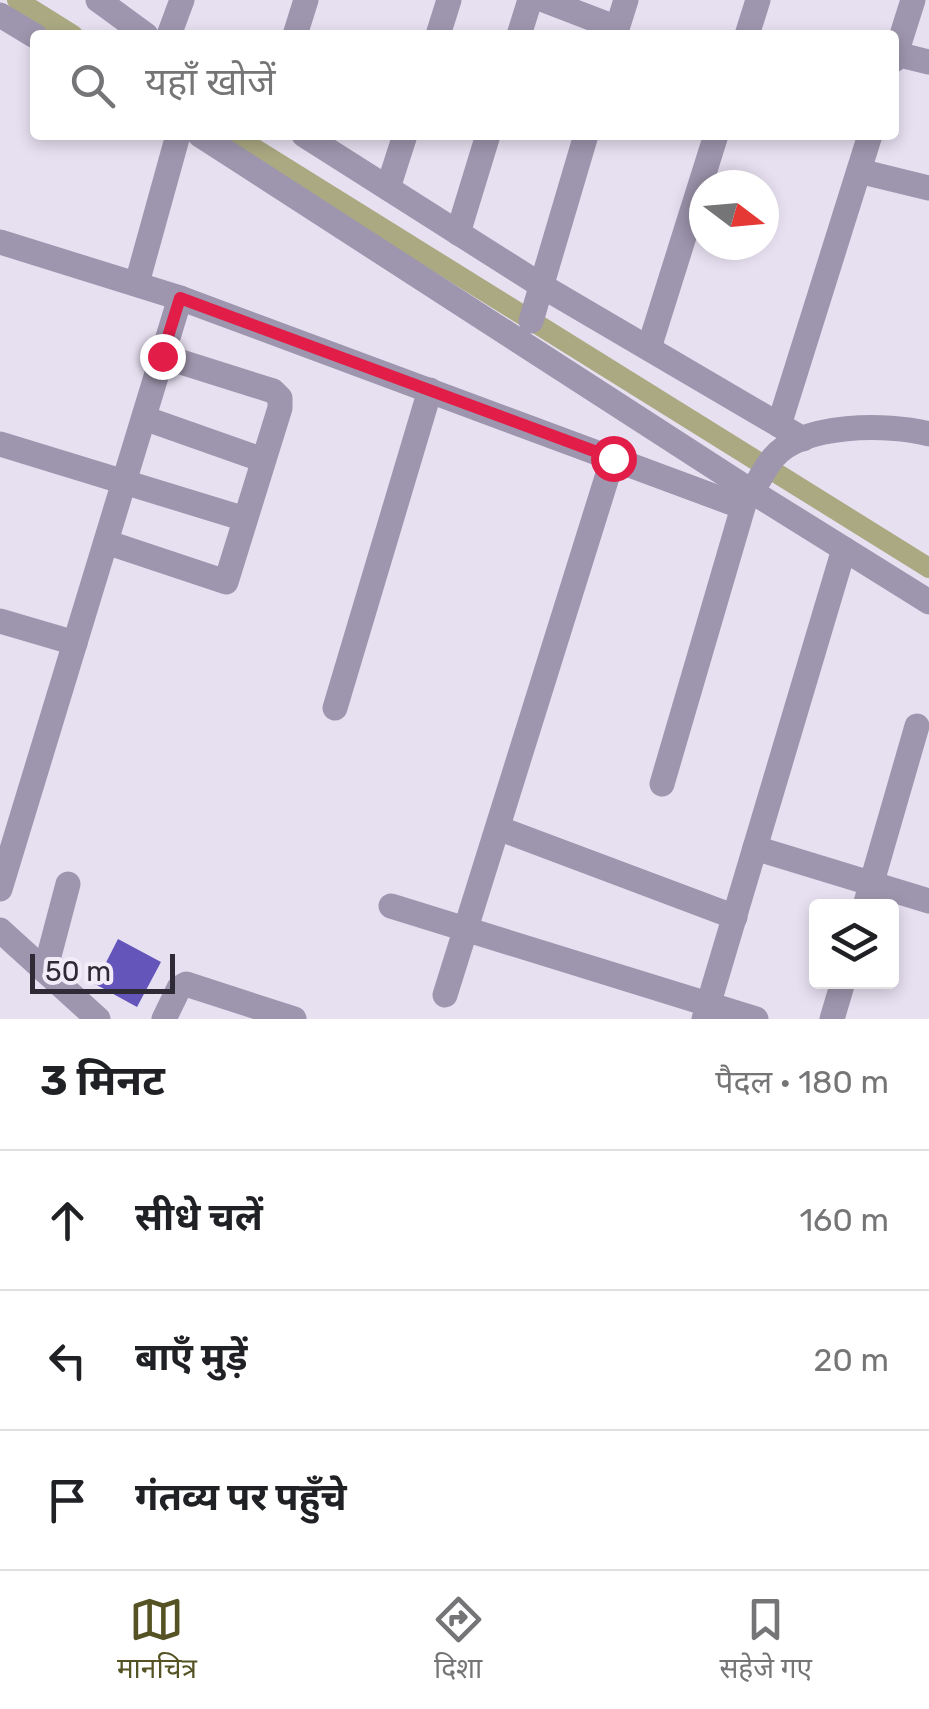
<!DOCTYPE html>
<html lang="hi">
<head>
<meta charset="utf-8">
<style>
  :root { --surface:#fff; --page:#f2f2f2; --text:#202124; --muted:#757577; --line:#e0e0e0; --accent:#555324 }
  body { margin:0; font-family:Rubik,"Noto Sans Devanagari",sans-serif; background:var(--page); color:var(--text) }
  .controls { position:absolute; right:30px; bottom:30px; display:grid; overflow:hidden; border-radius:10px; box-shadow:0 5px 15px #0003 }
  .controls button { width:90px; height:90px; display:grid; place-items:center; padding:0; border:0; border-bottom:2px solid var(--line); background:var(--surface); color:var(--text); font:50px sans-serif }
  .compass { position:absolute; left:689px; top:170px; width:90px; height:90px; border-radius:50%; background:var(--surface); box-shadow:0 5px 15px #0003; rotate:106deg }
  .scale { position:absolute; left:30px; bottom:25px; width:145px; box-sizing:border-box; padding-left:10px; border:5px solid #2e2b37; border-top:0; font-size:28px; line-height:35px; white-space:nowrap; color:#2e2b37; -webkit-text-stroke:8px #f2ecf9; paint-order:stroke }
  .stop { position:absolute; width:30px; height:30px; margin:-22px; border:8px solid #e11d48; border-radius:50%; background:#fff }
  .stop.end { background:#e11d48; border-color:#fff; box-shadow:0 2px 10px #0008 }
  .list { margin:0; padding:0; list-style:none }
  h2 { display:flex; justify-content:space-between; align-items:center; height:130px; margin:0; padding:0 40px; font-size:42px }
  h2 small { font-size:32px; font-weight:400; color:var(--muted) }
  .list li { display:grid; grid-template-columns:65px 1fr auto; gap:30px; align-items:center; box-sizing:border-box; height:140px; padding:0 40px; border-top:2px solid var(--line) }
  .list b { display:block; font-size:38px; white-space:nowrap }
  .list em { font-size:32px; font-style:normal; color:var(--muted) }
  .icon { flex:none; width:55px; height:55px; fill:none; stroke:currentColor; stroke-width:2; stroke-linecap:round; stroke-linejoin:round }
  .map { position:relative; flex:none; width:929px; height:1019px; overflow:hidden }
  .search { position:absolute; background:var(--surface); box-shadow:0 5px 15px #0003; left:30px; right:30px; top:30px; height:110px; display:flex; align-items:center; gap:25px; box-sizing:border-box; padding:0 35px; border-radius:10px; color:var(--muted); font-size:38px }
  .sheet { height:550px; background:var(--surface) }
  nav { display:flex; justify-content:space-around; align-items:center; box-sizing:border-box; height:140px; border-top:2px solid var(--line); background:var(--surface); font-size:28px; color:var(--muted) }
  nav a { display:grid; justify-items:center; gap:5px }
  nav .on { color:var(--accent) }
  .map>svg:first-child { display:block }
</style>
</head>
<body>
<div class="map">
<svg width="929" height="1019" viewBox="0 0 929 1019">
  <rect width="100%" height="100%" fill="#e7e0f1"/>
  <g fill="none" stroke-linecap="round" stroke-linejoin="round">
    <g stroke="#aba982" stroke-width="20">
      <path d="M17 0 73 35"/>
      <path d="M233 135 929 568"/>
    </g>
  </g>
  <path fill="#6455ba" d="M118 939 161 962 137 1007 95 984Z"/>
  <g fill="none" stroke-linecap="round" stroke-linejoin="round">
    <g stroke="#9e96ae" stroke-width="25">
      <path d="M98 0 146 35"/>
      <path d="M544 0 617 28"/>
      <path d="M0 15 35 36"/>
      <path d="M169 35 182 0"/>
      <path d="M295 35 306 0"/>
      <path d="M438 35 449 0"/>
      <path d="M519 35 530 0"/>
      <path d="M615 35 626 0"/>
      <path d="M747 35 758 0"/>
      <path d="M896 54 929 62"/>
      <path d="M894 60 913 0"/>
      <path d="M200 135 751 491 929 602"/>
      <path d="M304 135 542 286 803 439"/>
      <path d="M859 171 929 188"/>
      <path d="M388 188 405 135"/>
      <path d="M458 233 488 135"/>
      <path d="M0 242 180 298 732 503C758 493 757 478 773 458 802 423 888 423 929 434"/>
      <path d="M137 283 178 135"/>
      <path d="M531 321 586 135"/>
      <path d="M649 348 716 135"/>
      <path d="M144 418 263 460"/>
      <path d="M779 425 870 135"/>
      <path d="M0 444 245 519"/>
      <path d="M106 542 226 582 280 408V398L273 391 162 356"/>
      <path d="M0 621 75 643"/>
      <path d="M335 708 430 390"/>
      <path d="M662 784 746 497"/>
      <path d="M498 828 735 917"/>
      <path d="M755 848 929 901"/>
      <path d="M0 889 180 298"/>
      <path d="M391 906 756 1019"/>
      <path d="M865 906 917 726"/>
      <path d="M0 930 98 1019"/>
      <path d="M45 971 68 884"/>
      <path d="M445 995 613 458"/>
      <path d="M164 1019 179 988 186 984 294 1019"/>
      <path d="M704 1019 844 549"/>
      <path d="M832 1019 843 982"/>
    </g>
  </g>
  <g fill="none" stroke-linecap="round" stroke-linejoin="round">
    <path stroke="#e11d48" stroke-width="12" d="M162 356 180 298 613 458"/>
  </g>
</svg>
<div class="controls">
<button><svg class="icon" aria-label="layers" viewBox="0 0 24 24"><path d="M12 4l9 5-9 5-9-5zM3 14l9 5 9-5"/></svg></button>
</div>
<svg class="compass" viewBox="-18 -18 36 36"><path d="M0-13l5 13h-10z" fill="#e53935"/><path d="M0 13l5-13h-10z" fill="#757577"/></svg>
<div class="scale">50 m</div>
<div class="stop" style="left:613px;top:458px"></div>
<div class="stop end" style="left:162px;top:356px"></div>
<div class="search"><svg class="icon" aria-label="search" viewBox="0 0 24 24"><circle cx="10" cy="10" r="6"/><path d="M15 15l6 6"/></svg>यहाँ खोजें</div>
</div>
<section class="sheet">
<h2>3 मिनट<small>पैदल · 180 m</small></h2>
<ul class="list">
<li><svg class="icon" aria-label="ahead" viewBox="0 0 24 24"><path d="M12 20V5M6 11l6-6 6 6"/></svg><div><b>सीधे चलें</b></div><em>160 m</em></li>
<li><svg class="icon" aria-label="left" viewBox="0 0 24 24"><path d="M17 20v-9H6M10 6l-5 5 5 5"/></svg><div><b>बाएँ मुड़ें</b></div><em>20 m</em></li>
<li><svg class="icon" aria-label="arrive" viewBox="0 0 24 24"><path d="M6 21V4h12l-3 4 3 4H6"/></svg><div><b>गंतव्य पर पहुँचे</b></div></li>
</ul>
</section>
<nav>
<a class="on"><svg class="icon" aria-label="map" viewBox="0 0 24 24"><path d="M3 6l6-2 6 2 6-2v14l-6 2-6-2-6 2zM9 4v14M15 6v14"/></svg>मानचित्र</a>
<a><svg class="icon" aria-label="directions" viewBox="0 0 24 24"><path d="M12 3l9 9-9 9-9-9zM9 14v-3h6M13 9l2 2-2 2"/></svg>दिशा</a>
<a><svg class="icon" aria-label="saved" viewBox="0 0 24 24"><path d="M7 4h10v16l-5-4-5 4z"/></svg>सहेजे गए</a>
</nav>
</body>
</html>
